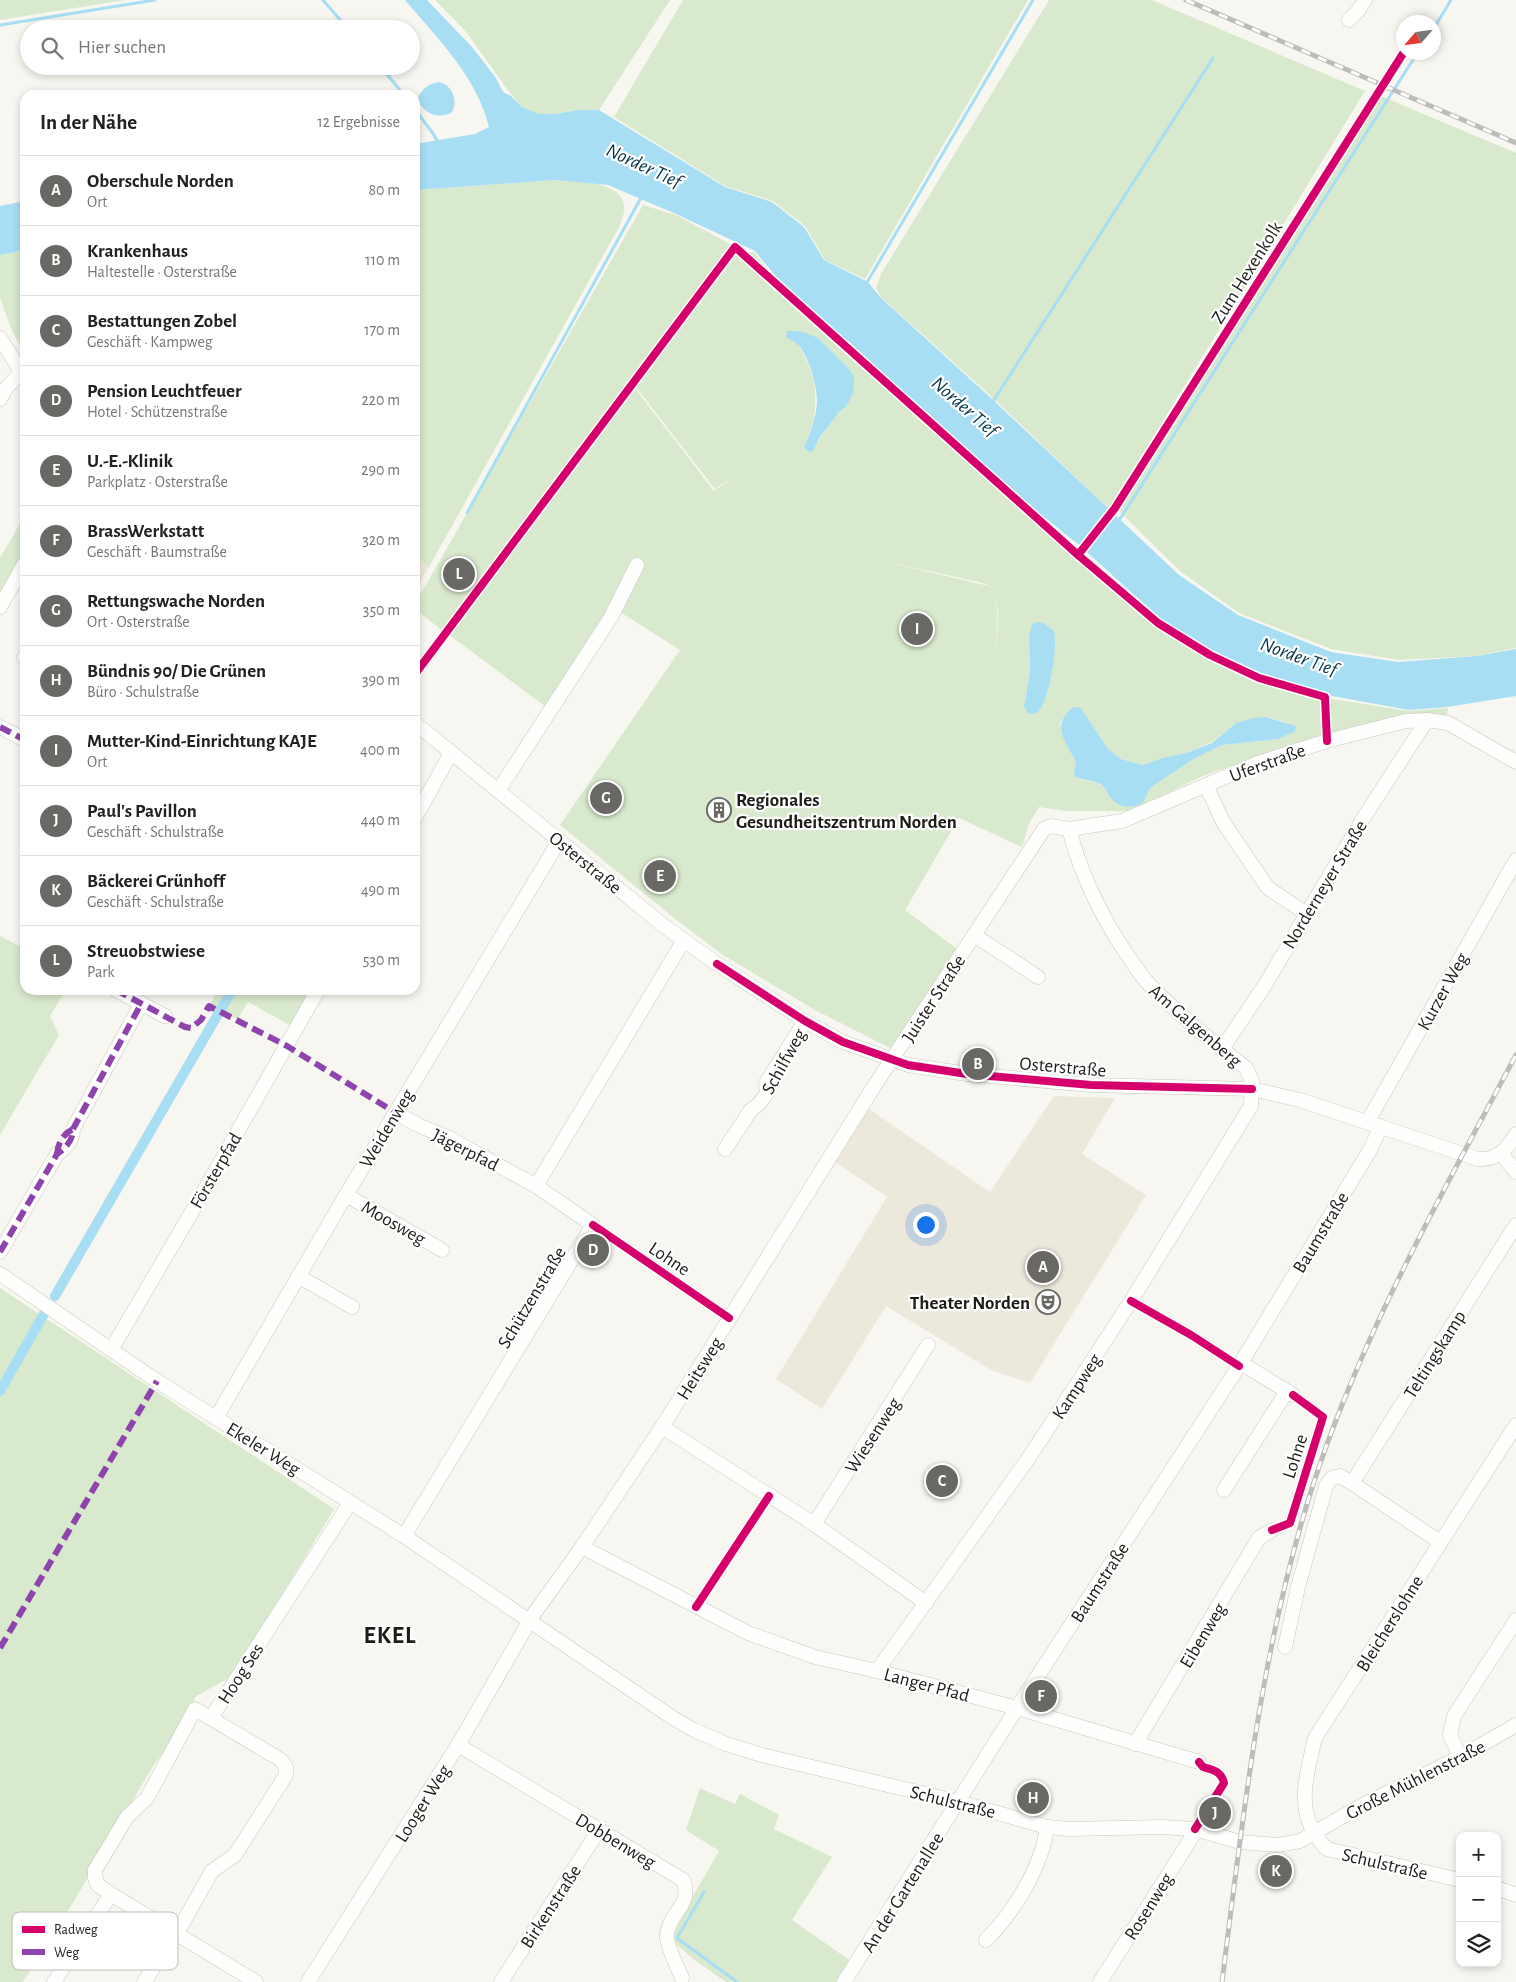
<!DOCTYPE html>
<html lang="de">
<head>
<meta charset="utf-8">
<style>
  :root { --surface:#fff; --page:#f2f2f2; --text:#222; --muted:#767676; --line:#e0e0e0; --accent:#6a6864 }
  body { margin:0; font-family:"Alegreya Sans",sans-serif; background:var(--page); color:var(--text) }
  .controls { position:absolute; right:15px; bottom:15px; display:grid; overflow:hidden; border-radius:10px; box-shadow:0 2px 8px #0003 }
  .controls button { width:45px; height:45px; display:grid; place-items:center; padding:0; border:0; border-bottom:1px solid var(--line); background:var(--surface); color:var(--text); font:25px sans-serif }
  .compass { position:absolute; left:1396px; top:15px; width:45px; height:45px; border-radius:50%; background:var(--surface); box-shadow:0 2px 8px #0003; rotate:242deg }
  .you { position:absolute; left:925px; top:1224px; width:18px; height:18px; margin:-12px; border:4px solid #fff; border-radius:50%; background:#1a73e8; box-shadow:0 0 0 8px #1a73e833 }
  .badge { display:grid; place-items:center; width:32px; height:32px; border-radius:50%; background:var(--accent); color:#fff; font-size:16px; font-weight:700 }
  .pin { position:absolute; translate:-50% -50%; border:2px solid #fff; box-shadow:0 1px 5px #0006 }
  .list { margin:0; padding:0; list-style:none }
  h2 { display:flex; justify-content:space-between; align-items:center; height:65px; margin:0; padding:0 20px; font-size:21px }
  h2 small { font-size:16px; font-weight:400; color:var(--muted) }
  .list li { display:grid; grid-template-columns:32px 1fr auto; gap:15px; align-items:center; box-sizing:border-box; height:70px; padding:0 20px; border-top:1px solid var(--line) }
  .list b { display:block; font-size:19px; white-space:nowrap }
  .list p { margin:0; font-size:16px; white-space:nowrap; color:var(--muted) }
  .list em { font-size:16px; font-style:normal; color:var(--muted) }
  .icon { flex:none; width:28px; height:28px; fill:none; stroke:currentColor; stroke-width:2; stroke-linecap:round; stroke-linejoin:round }
  .map { position:relative; flex:none; width:1516px; height:1982px; overflow:hidden }
  .search { position:absolute; background:var(--surface); box-shadow:0 2px 8px #0003; left:20px; top:20px; width:400px; height:55px; display:flex; align-items:center; gap:12px; box-sizing:border-box; padding:0 18px; border-radius:28px; color:var(--muted); font-size:19px }
  .panel { position:absolute; background:var(--surface); box-shadow:0 2px 8px #0003; left:20px; top:90px; width:400px; height:905px; border-radius:15px }
  .map>svg:first-child { display:block }
</style>
</head>
<body>
<div class="map">
<svg width="1516" height="1982" viewBox="0 0 1516 1982">
  <rect width="100%" height="100%" fill="#f8f6f0"/>
  <g fill="#ede8dc">
    <path d="M415 556 429 567 415 590Z"/>
    <path d="M1054 1096 1115 1098 1082 1154 1146 1195 1030 1383 991 1370 886 1306 822 1409 776 1379 887 1197 834 1161 869 1109 990 1192Z"/>
  </g>
  <g fill="#d9e9cd" fill-rule="evenodd">
    <path d="M0 0H125L0 20Z"/>
    <path d="M435 0H670L599 110H578L555 114H539L522 107 507 89 467 33Z"/>
    <path d="M683 0H1028L865 279 825 260 805 226 773 201 725 186 614 117Z"/>
    <path d="M1049 0H1152L1365 91 1109 509 993 398 881 297 876 288 881 274Z"/>
    <path d="M1381 96 1516 153V648L1476 656 1398 660 1331 649 1239 613 1180 571 1119 511Z"/>
    <path d="M556 180C575 182 620 180 624 205 626 211 621 221 619 227L429 567 415 556V190Z"/>
    <path d="M643 205 676 215 734 246 443 631 415 609V604Z"/>
    <path d="M25 250V353L12 331 0 298V255Z"/>
    <path d="M736 252H754L790 298 1029 512 1157 624 1210 656 1260 679 1312 696 1409 711 1448 708 1447 715 1401 719 1305 740 1203 776 1130 811H1065L1039 807 1028 826 1022 847 959 818 905 910 957 949 905 1031 890 1048 815 1010 723 955 674 918 560 825 680 650 620 612 546 707 448 634 634 387 714 491 736 475 715 489 635 386ZM818 338 848 368 846 407C830 417 823 436 812 451L808 452 804 447C821 412 819 376 798 345ZM873 559 979 582 993 587 998 612 996 660 997 611 993 587ZM1029 636 1055 645 1046 696 1025 700 1030 672ZM1081 708 1108 749 1121 759 1143 765 1162 758 1186 753 1212 742 1236 723 1266 717 1285 722 1278 739 1222 745 1192 760 1150 788 1143 803 1105 788 1098 783 1079 779 1074 771 1076 763 1065 742 1060 722Z"/>
    <path d="M25 515V550L0 593V558Z"/>
    <path d="M0 936 25 949V990H66L50 1016 59 1035 0 1135Z"/>
    <path d="M218 990H318L297 1029 248 1002 238 1019 209 1006Z"/>
    <path d="M0 1288 334 1509 234 1675 196 1696 176 1734 150 1771 74 1901 23 1982H0Z"/>
    <path d="M700 1788 735 1804 740 1794 779 1815 774 1829 832 1857 792 1920 855 1964 842 1982H726L692 1958 676 1944 671 1934 719 1851 686 1830Z"/>
  </g>
  <g fill="#a7def4">
    <path d="M405 0H427L472 47 496 78 503 92 511 96 522 107 539 114H555L578 110H599L725 187 772 202 804 227 824 260 868 282 880 297 992 399 1179 575 1238 615 1331 652 1398 662 1477 656 1516 649V696L1447 707 1409 710 1310 692 1257 676 1209 653 1161 619 1079 545 1033 508 792 296 755 251 676 214 608 185 556 180 415 190V144L475 134 489 127C477 77 437 38 405 0Z"/>
    <path d="M439 82C453 85 459 103 451 113 435 119 426 114 417 100 421 89 428 84 439 82Z"/>
    <path d="M25 201V250L0 255V206Z"/>
    <path d="M787 331H800L818 338 848 368 854 376 853 393 846 407 839 412 820 437 813 451 808 452 804 447C810 436 817 414 817 401 817 386 809 357 799 346 795 342 790 340 786 337Z"/>
    <path d="M1037 622 1043 623 1054 631C1058 646 1049 704 1037 713L1029 714 1024 707 1030 672 1029 636 1032 624Z"/>
    <path d="M1073 707 1081 708 1108 749 1121 759 1143 765 1162 758 1186 753 1212 743 1236 723 1254 718 1266 717 1296 726 1295 731 1278 739 1222 745 1192 760 1150 788 1143 803C1133 809 1118 808 1111 798 1107 793 1105 785 1098 783 1091 780 1082 780 1075 777L1074 771 1076 763C1066 741 1050 727 1073 707Z"/>
  </g>
  <g fill="none" stroke-linecap="round" stroke-linejoin="round">
    <g stroke="#a7def4" stroke-width="3">
      <path d="M323 0 348 29"/>
      <path d="M0 25 155 0"/>
      <path d="M1434 28 1451 0"/>
      <path d="M380 66 404 95"/>
      <path d="M415 109 434 135 438 143"/>
      <path d="M866 284 1033 0"/>
      <path d="M992 403 1213 58"/>
      <path d="M467 513 642 196"/>
      <path d="M1118 522 1418 52"/>
      <path d="M704 1892 677 1938 737 1982"/>
    </g>
    <g stroke="#a7def4" stroke-width="10">
      <path d="M55 1296 232 990"/>
      <path d="M0 1391 45 1312"/>
    </g>
    <defs>
      <g id="minor">
        <path d="M1349 20 1358 11 1365 0"/>
        <path d="M0 338 25 378"/>
        <path d="M0 399 7 387 21 373"/>
        <path d="M0 607 25 563"/>
        <path d="M24 657 25 658"/>
        <path d="M415 723 664 926 717 964 805 1021 843 1042 908 1065 967 1074 1091 1085 1252 1089 1300 1100 1478 1159C1497 1160 1507 1150 1516 1134"/>
        <path d="M0 727 25 740"/>
        <path d="M1206 785 1223 822 1268 888 1307 914"/>
        <path d="M498 791 611 617 637 565"/>
        <path d="M415 818 451 753"/>
        <path d="M974 935 1038 977"/>
        <path d="M116 990 165 1016"/>
        <path d="M1222 1049 1265 985 1364 817 1427 720"/>
        <path d="M396 1113 420 1126 447 1137 536 1186"/>
        <path d="M1368 1121 1516 860"/>
        <path d="M725 1149 751 1110 759 1104 767 1093 766 1083 805 1021"/>
        <path d="M1501 1154 1516 1172"/>
        <path d="M346 1195 442 1250"/>
        <path d="M0 1252 57 1154C67 1147 73 1140 73 1129L141 1004"/>
        <path d="M0 1274 157 1381 404 1536 673 1718 692 1729 726 1744 762 1755 959 1802 1047 1827 1069 1829 1163 1827 1195 1829 1240 1842 1278 1845 1300 1841 1359 1807 1460 1757 1516 1725"/>
        <path d="M298 1276 352 1307"/>
        <path d="M111 1350 200 1198 318 990"/>
        <path d="M1241 1363 1293 1395"/>
        <path d="M216 1418 346 1195 559 841"/>
        <path d="M662 1427 814 1524 926 1603"/>
        <path d="M1352 1483 1440 1542"/>
        <path d="M1224 1490 1287 1391"/>
        <path d="M814 1524 928 1345"/>
        <path d="M404 1536 593 1225 536 1186 684 940"/>
        <path d="M582 1547 748 1633 815 1657 877 1671 1017 1708 1199 1762"/>
        <path d="M1285 1647 1298 1587 1326 1486 1332 1478 1340 1476 1352 1483 1516 1225"/>
        <path d="M877 1671 1030 1456 1131 1301 1251 1106 1252 1081 1246 1068C1211 1040 1176 1013 1146 981 1140 974 1135 966 1130 959 1103 920 1081 875 1069 829"/>
        <path d="M211 1718 350 1503"/>
        <path d="M1135 1744 1259 1538 1272 1530"/>
        <path d="M458 1745 683 1880C694 1904 667 1914 667 1937 667 1947 678 1968 682 1978"/>
        <path d="M1460 1757 1450 1735 1454 1716 1516 1620"/>
        <path d="M1460 1880 1327 1849C1322 1845 1319 1839 1315 1834 1296 1804 1308 1770 1315 1738L1516 1425"/>
        <path d="M1497 1888 1516 1895"/>
        <path d="M986 1940C1014 1912 1042 1867 1047 1827"/>
        <path d="M54 1982 111 1894"/>
        <path d="M144 1982 177 1933 212 1871 235 1855 286 1775V1767L281 1760 195 1709 147 1798 127 1817 95 1870V1878L98 1885 111 1894 256 1982"/>
        <path d="M308 1982 458 1745 533 1615 582 1547 662 1427 873 1088 1044 829 1051 826 1069 829 1122 821 1258 763 1327 741 1406 721 1427 720 1448 723 1516 762"/>
        <path d="M501 1982 599 1830"/>
        <path d="M844 1982 1017 1708 1239 1366 1370 1150 1381 1126"/>
        <path d="M1100 1982 1192 1837 1195 1829"/>
      </g>
    </defs>
    <use href="#minor" stroke="#c9c7c3" stroke-width="15"/>
    <use href="#minor" stroke="#fefefd" stroke-width="14"/>
    <defs>
      <g id="rail">
        <path d="M1186 0 1516 143"/>
        <path d="M1222 1982C1243 1816 1261 1648 1312 1488 1361 1335 1441 1196 1516 1055"/>
      </g>
    </defs>
    <use href="#rail" stroke="#bcbcba" stroke-width="5"/>
    <use href="#rail" stroke="#fff" stroke-width="3" stroke-dasharray="9" stroke-linecap="butt"/>
    <g stroke="#8e44ad" stroke-width="6" stroke-dasharray="12 6" stroke-linecap="butt">
      <path d="M0 727 25 740"/>
      <path d="M116 990 185 1027 191 1028 201 1020 209 1006 287 1046 396 1113"/>
      <path d="M57 1154C58 1143 63 1134 73 1129"/>
      <path d="M0 1252 57 1154C67 1147 73 1140 73 1129L141 1004"/>
      <path d="M0 1648 157 1381"/>
    </g>
    <defs>
      <g id="cycleway">
        <path d="M1078 555 1115 508 1404 52"/>
        <path d="M415 674 735 247 1078 555 1158 623 1210 655 1259 678 1325 697 1327 741"/>
        <path d="M717 964 805 1021 843 1042 908 1065 967 1074 1091 1085 1252 1089"/>
        <path d="M593 1225 729 1318"/>
        <path d="M1131 1301 1191 1335 1239 1366"/>
        <path d="M1272 1530 1290 1523 1323 1417 1293 1395"/>
        <path d="M696 1607 769 1496"/>
        <path d="M1195 1829 1224 1783C1221 1771 1213 1770 1203 1767L1199 1762"/>
      </g>
    </defs>
    <use href="#cycleway" stroke="#fff" stroke-width="11"/>
    <use href="#cycleway" stroke="#d6006c" stroke-width="8"/>
  </g>
  <defs>
    <symbol id="building-ring" viewBox="-11 -11 22 22"><circle r="9.5" fill="#fff" stroke="#6a6864" stroke-width="1.5"/><path d="M-4-6H4V6H1V3H-1V6H-4ZM-2.5-4.3h1.7v1.8h-1.7ZM.8-4.3h1.7v1.8H.8ZM-2.5-1h1.7V.8h-1.7ZM.8-1h1.7V.8H.8Z" fill="#6a6864"/></symbol>
    <symbol id="theatre-ring" viewBox="-11 -11 22 22"><circle r="9.5" fill="#fff" stroke="#6a6864" stroke-width="1.5"/><path d="M-5-5.5Q0-4 5-5.5V0Q5 5 0 6Q-5 5-5 0ZM-3.3-2.5H-1v1.5H-3.3ZM1-2.5H3.3v1.5H1ZM-2.8 1Q0 5.5 2.8 1Z" fill="#6a6864"/></symbol>
  </defs>
  <g fill-rule="evenodd">
    <use href="#building-ring" x="705" y="796" width="28" height="28"/>
    <use href="#theatre-ring" x="1034" y="1288" width="28" height="28"/>
  </g>
  <g text-anchor="middle" stroke-width="4.5" stroke-linejoin="round" paint-order="stroke">
    <g font-size="19" fill="#1e1c18" stroke="#fff">
      <text transform="translate(1246 272) rotate(-58)" y="7">Zum Hexenkolk</text>
      <text transform="translate(1267 762) rotate(-20)" y="7">Uferstraße</text>
      <text transform="translate(586 862) rotate(39)" y="7">Osterstraße</text>
      <text transform="translate(1324 884) rotate(-59)" y="7">Norderneyer Straße</text>
      <text transform="translate(1442 991) rotate(-61)" y="7">Kurzer Weg</text>
      <text transform="translate(933 998) rotate(-57)" y="7">Juister Straße</text>
      <text transform="translate(1196 1025) rotate(41)" y="7">Am Galgenberg</text>
      <text transform="translate(783 1061) rotate(-61)" y="7">Schilfweg</text>
      <text transform="translate(1063 1066) rotate(5)" y="7">Osterstraße</text>
      <text transform="translate(386 1128) rotate(-59)" y="7">Weidenweg</text>
      <text transform="translate(466 1149) rotate(27)" y="7">Jägerpfad</text>
      <text transform="translate(215 1170) rotate(-60)" y="7">Försterpfad</text>
      <text transform="translate(394 1222) rotate(30)" y="7">Moosweg</text>
      <text transform="translate(1320 1232) rotate(-59)" y="7">Baumstraße</text>
      <text transform="translate(670 1258) rotate(34)" y="7">Lohne</text>
      <text transform="translate(531 1297) rotate(-59)" y="7">Schützenstraße</text>
      <text transform="translate(1434 1354) rotate(-58)" y="7">Teltingskamp</text>
      <text transform="translate(699 1368) rotate(-58)" y="7">Heitsweg</text>
      <text transform="translate(1076 1386) rotate(-57)" y="7">Kampweg</text>
      <text transform="translate(872 1435) rotate(-57)" y="7">Wiesenweg</text>
      <text transform="translate(264 1448) rotate(32)" y="7">Ekeler Weg</text>
      <text transform="translate(1294 1456) rotate(-72)" y="7">Lohne</text>
      <text transform="translate(1099 1582) rotate(-57)" y="7">Baumstraße</text>
      <text transform="translate(1389 1623) rotate(-58)" y="7">Bleicherslohne</text>
      <text transform="translate(1202 1635) rotate(-59)" y="7">Eibenweg</text>
      <text transform="translate(240 1673) rotate(-57)" y="7">Hoog Ses</text>
      <text transform="translate(927 1684) rotate(15)" y="7">Langer Pfad</text>
      <text transform="translate(1415 1779) rotate(-27)" y="7">Große Mühlenstraße</text>
      <text transform="translate(953 1801) rotate(14)" y="7">Schulstraße</text>
      <text transform="translate(422 1803) rotate(-58)" y="7">Looger Weg</text>
      <text transform="translate(616 1840) rotate(31)" y="7">Dobbenweg</text>
      <text transform="translate(1385 1863) rotate(13)" y="7">Schulstraße</text>
      <text transform="translate(902 1892) rotate(-58)" y="7">An der Gartenallee</text>
      <text transform="translate(550 1906) rotate(-57)" y="7">Birkenstraße</text>
      <text transform="translate(1148 1906) rotate(-58)" y="7">Rosenweg</text>
    </g>
    <g font-size="19" font-weight="bold" fill="#1e1c18" stroke="#fff" text-anchor="start">
      <text x="736" y="806">Regionales<tspan x="736" dy="22">Gesundheitszentrum Norden</tspan></text>
      <text x="1030" y="1309" text-anchor="end">Theater Norden</text>
    </g>
    <g font-size="20" font-style="italic" fill="#063749" stroke="#fff">
      <text transform="translate(644 165) rotate(25)" y="7">Norder Tief</text>
      <text transform="translate(965 406) rotate(41)" y="7">Norder Tief</text>
      <text transform="translate(1299 656) rotate(20)" y="7">Norder Tief</text>
    </g>
    <g font-size="24" font-weight="bold" letter-spacing="1" fill="#1e1c18" stroke="#fff">
      <text x="390" y="1643">EKEL</text>
    </g>
  </g>
  <rect x="12" y="1912" width="166" height="58" rx="8" fill="#fff" stroke="#bcbbba" stroke-width="1"/>
  <rect x="22" y="1926" width="23" height="7" fill="#d6006c"/>
  <rect x="22" y="1949" width="23" height="6" fill="#8e44ad"/>
  <g font-size="14" fill="#1e1c18">
    <text x="54" y="1934">Radweg</text>
    <text x="54" y="1957">Weg</text>
  </g>
</svg>
<div class="controls">
<button>+</button>
<button>−</button>
<button><svg class="icon" aria-label="layers" viewBox="0 0 24 24"><path d="M12 4l9 5-9 5-9-5zM3 14l9 5 9-5"/></svg></button>
</div>
<svg class="compass" viewBox="-18 -18 36 36"><path d="M0-13l5 13h-10z" fill="#e53935"/><path d="M0 13l5-13h-10z" fill="#767676"/></svg>
<div class="you"></div>
<div class="pin badge" style="left:1043px;top:1267px">A</div>
<div class="pin badge" style="left:978px;top:1064px">B</div>
<div class="pin badge" style="left:942px;top:1481px">C</div>
<div class="pin badge" style="left:593px;top:1250px">D</div>
<div class="pin badge" style="left:660px;top:876px">E</div>
<div class="pin badge" style="left:1041px;top:1696px">F</div>
<div class="pin badge" style="left:606px;top:798px">G</div>
<div class="pin badge" style="left:1033px;top:1798px">H</div>
<div class="pin badge" style="left:917px;top:629px">I</div>
<div class="pin badge" style="left:1215px;top:1813px">J</div>
<div class="pin badge" style="left:1276px;top:1871px">K</div>
<div class="pin badge" style="left:459px;top:574px">L</div>
<div class="search"><svg class="icon" aria-label="search" viewBox="0 0 24 24"><circle cx="10" cy="10" r="6"/><path d="M15 15l6 6"/></svg>Hier suchen</div>
<section class="panel">
<h2>In der Nähe<small>12 Ergebnisse</small></h2>
<ul class="list">
<li><span class="badge">A</span><div><b>Oberschule Norden</b><p>Ort</p></div><em>80 m</em></li>
<li><span class="badge">B</span><div><b>Krankenhaus</b><p>Haltestelle · Osterstraße</p></div><em>110 m</em></li>
<li><span class="badge">C</span><div><b>Bestattungen Zobel</b><p>Geschäft · Kampweg</p></div><em>170 m</em></li>
<li><span class="badge">D</span><div><b>Pension Leuchtfeuer</b><p>Hotel · Schützenstraße</p></div><em>220 m</em></li>
<li><span class="badge">E</span><div><b>U.-E.-Klinik</b><p>Parkplatz · Osterstraße</p></div><em>290 m</em></li>
<li><span class="badge">F</span><div><b>BrassWerkstatt</b><p>Geschäft · Baumstraße</p></div><em>320 m</em></li>
<li><span class="badge">G</span><div><b>Rettungswache Norden</b><p>Ort · Osterstraße</p></div><em>350 m</em></li>
<li><span class="badge">H</span><div><b>Bündnis 90/ Die Grünen</b><p>Büro · Schulstraße</p></div><em>390 m</em></li>
<li><span class="badge">I</span><div><b>Mutter-Kind-Einrichtung KAJE</b><p>Ort</p></div><em>400 m</em></li>
<li><span class="badge">J</span><div><b>Paul's Pavillon</b><p>Geschäft · Schulstraße</p></div><em>440 m</em></li>
<li><span class="badge">K</span><div><b>Bäckerei Grünhoff</b><p>Geschäft · Schulstraße</p></div><em>490 m</em></li>
<li><span class="badge">L</span><div><b>Streuobstwiese</b><p>Park</p></div><em>530 m</em></li>
</ul>
</section>
</div>
</body>
</html>
